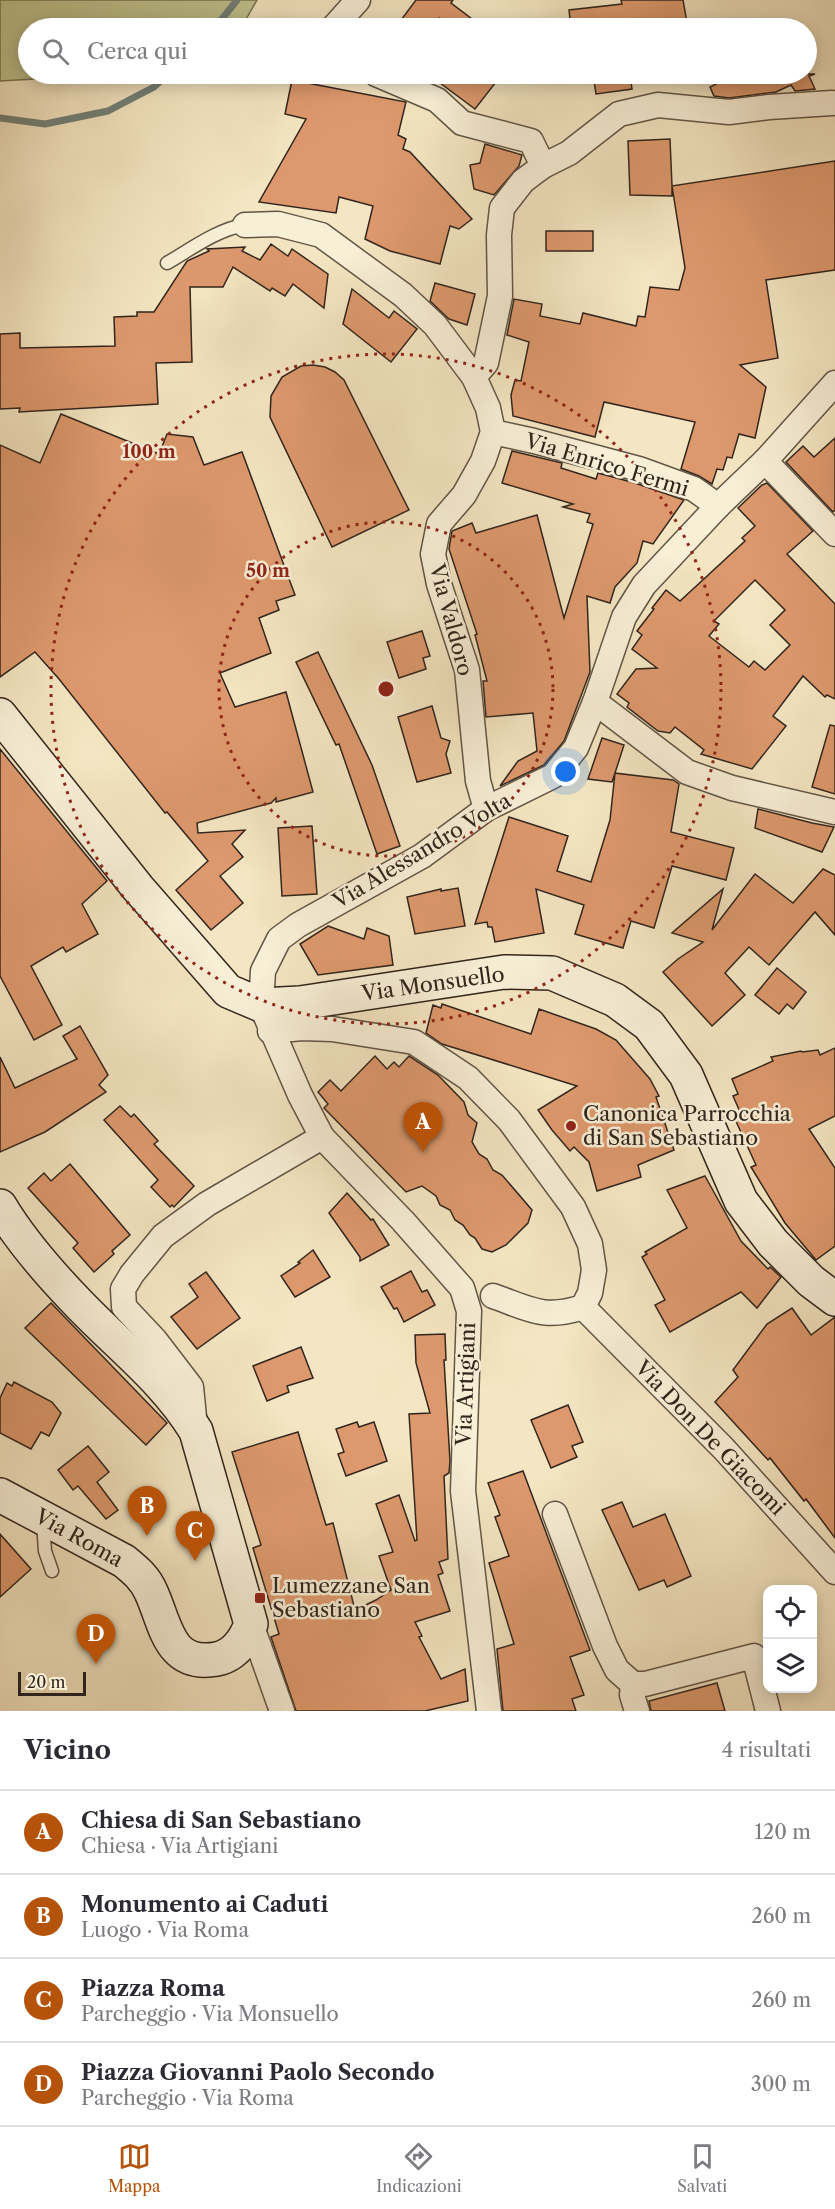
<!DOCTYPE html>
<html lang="it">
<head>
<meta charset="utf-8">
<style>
  :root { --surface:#fff; --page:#f2f2f3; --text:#2b2b33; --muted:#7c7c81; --line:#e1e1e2; --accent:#b45309 }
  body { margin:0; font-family:"Libre Caslon Text",serif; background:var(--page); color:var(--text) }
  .controls { position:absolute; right:18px; bottom:18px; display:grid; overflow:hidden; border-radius:12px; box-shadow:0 3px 15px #0003 }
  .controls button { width:54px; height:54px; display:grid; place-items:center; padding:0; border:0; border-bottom:2px solid var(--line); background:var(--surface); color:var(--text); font:30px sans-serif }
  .scale { position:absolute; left:18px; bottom:15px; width:68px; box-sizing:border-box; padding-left:6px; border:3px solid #32251d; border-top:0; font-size:16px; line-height:21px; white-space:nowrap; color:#32251d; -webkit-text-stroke:4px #f8efd7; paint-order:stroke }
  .you { position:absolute; left:566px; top:772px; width:21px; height:21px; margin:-15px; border:4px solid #fff; border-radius:50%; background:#1a73e8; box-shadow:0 0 0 9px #1a73e833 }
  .badge { display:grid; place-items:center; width:39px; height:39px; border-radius:50%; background:var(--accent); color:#fff; font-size:20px; font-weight:700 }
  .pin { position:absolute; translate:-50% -50px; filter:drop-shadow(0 2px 3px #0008) }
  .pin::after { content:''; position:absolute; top:32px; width:21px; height:18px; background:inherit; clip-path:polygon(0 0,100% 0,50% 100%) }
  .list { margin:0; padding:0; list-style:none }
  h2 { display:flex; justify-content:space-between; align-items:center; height:78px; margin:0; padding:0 24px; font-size:26px }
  h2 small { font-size:20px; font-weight:400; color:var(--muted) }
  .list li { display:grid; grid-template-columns:39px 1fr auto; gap:18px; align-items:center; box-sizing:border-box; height:84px; padding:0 24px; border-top:2px solid var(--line) }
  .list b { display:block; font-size:22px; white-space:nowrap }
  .list p { margin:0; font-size:20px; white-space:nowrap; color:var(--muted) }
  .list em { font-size:20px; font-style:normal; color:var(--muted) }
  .icon { flex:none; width:33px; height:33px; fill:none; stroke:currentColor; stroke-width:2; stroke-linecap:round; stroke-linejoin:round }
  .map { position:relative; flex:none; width:835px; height:1711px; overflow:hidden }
  .search { position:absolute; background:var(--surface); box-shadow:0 3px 15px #0003; left:18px; right:18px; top:18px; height:66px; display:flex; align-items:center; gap:15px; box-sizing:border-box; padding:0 21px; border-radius:33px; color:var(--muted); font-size:22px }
  .sheet { height:414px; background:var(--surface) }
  nav { display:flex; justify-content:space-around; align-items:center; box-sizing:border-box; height:84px; border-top:2px solid var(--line); background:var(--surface); font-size:16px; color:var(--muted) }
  nav a { display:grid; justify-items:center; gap:3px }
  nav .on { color:var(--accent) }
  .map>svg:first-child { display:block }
</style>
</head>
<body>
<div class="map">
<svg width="835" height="1711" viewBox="0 0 835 1711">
  <rect width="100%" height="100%" fill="#f4e6c2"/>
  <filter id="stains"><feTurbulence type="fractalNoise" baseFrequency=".00333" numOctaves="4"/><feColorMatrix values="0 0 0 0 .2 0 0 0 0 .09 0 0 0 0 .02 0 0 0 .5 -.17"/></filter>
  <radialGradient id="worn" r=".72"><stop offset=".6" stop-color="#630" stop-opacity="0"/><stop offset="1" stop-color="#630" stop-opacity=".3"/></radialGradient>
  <path fill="#c0c490" stroke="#797456" stroke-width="1.5" d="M0 0H257L241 28H28V74H121L0 81Z"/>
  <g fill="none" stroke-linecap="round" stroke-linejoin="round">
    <g stroke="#728178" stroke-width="7">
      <path d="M215 28 237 0"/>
      <path d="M0 118 45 124 108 111 154 87 168 74"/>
    </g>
  </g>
  <g fill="#dd996d" stroke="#32251d" stroke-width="1.5" fill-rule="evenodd">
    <path d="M416 0H453L451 3 484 28H453L439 18 431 28H413L401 20Z"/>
    <path d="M621 0H683L688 28H571L569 10 622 4Z"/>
    <path d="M428 74H485L496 82 475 109Z"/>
    <path d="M593 74H630L632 89 596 94Z"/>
    <path d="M736 74 739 80 753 74H815L809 76 815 89 795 91 791 85 776 92 729 98 714 96 710 87Z"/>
    <path d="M292 80 406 102 398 135 406 139 403 149 410 152 472 219 459 229 450 226 440 264 390 251 365 239 373 206 339 197 336 213 259 202 306 119 285 114Z"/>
    <path d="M670 139 672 186 835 161V270L766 280 778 358 740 365 766 387 755 438 739 434 732 458 727 457 723 470 717 469 712 484 699 476 681 469 695 422 604 402 595 437 513 416 511 395 515 380 521 381 529 342 507 335 514 299 542 304 540 316 580 324 583 313 636 326 638 316 645 317 650 287 679 290 685 268 672 186V196L630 195 628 141Z"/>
    <path d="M485 144 522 155 519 166 494 195 474 189 470 165 480 163Z"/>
    <rect x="546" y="231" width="47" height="20"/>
    <path d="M271 244 288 256 292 249 328 274 324 308 293 284 285 296 272 288 270 291 233 267 223 287H190L192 362 156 363 158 404 19 412 20 408 0 409V334L20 333V348L115 346 114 317 137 316V312H154L187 261 209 251 207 249 245 247 242 251 260 260Z"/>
    <path d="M435 283 475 294 467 325 449 319 430 301Z"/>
    <path d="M352 289 389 318 394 311 417 329 391 362 343 324Z"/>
    <path d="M313 365 325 367 335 372 344 380 409 510 332 547 270 417 271 396 282 377 301 366Z"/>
    <path d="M61 414 159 454 167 434 193 437 204 465 242 452 295 595 276 601 279 610 259 618 271 653 220 673 235 707 286 692 313 792 276 802V798L271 803 197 823 198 833 245 830 232 844 243 857 220 876 243 903 211 930 176 890 208 861 167 812 165 813 59 679 35 652 0 677V445L40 463Z"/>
    <path d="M835 438V510L833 512 786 462 803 446 814 457Z"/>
    <path d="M512 451 562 463 561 468 596 479 598 473 635 483 684 500 653 544 643 541 637 563 615 587 610 603 587 596 590 672 564 741 544 765 500 786 518 761 537 751 533 713 486 717 483 681H487L475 635 477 634 449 549 452 531 472 523 476 533 537 515 564 618 593 524 587 522 590 514 563 507 573 504 502 483Z"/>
    <path d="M767 483 813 531 787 554 835 604V699L827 695 825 697 803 676 773 716 786 726 752 769 701 754 704 750 675 727 670 733 658 731 627 707 629 703 617 694 636 669 657 668 632 649 642 635 637 631 654 609 652 608 666 590 680 601 745 541 742 538 755 526 738 508 762 485ZM755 580 785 610 770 625 790 645 765 670 754 661 749 667 709 636 719 624 714 621Z"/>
    <path d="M422 631 430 656 423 658 426 669 399 678 387 642Z"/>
    <path d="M318 652 372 765 400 846 377 854 339 744 336 745 296 662Z"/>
    <path d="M432 706 441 738 450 741 446 754 451 773 417 782 398 717Z"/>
    <path d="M830 725 835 726V794L812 787Z"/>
    <path d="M602 738 624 745 615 773 673 780 679 784 671 832 734 848 726 880 672 866 654 928 631 921 623 948 575 934 584 905 536 889 544 933 495 942 492 927H488L487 922 475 924 509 817 568 836 557 871 591 882 610 820 615 773 612 782 588 779Z"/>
    <path d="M0 749 107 881 82 904 98 934 66 952 63 947 31 966 62 1025 34 1040 0 976Z"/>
    <path d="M758 809 812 823 834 827 822 852 755 828Z"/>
    <path d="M312 826 317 894 282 896 278 828Z"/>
    <path d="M823 869 835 875V935L815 912 769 965 749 947 725 973 745 995 712 1026 663 972 678 959 703 942 672 933 723 889 712 930 755 874 793 903Z"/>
    <path d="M458 888 465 926 415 934 407 897 441 889V891Z"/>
    <path d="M328 926 364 939 367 928 389 936 393 965 318 975 300 944Z"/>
    <path d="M777 968 806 992 793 1009 787 1004 779 1014 755 995Z"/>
    <path d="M442 1004 531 1034 539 1009 596 1029 616 1040 650 1079 659 1096 656 1097 674 1150 638 1165 641 1177 597 1191 589 1162 574 1147 570 1151 552 1130 538 1110 577 1086 442 1044 426 1033 433 1005 441 1008Z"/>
    <path d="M80 1026 108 1075 99 1085 106 1092 45 1132 0 1152V1057L15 1088 77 1059 63 1036Z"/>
    <path d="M835 1048V1116L809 1129 835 1168V1246L816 1260 785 1223 751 1167 756 1165 734 1117 741 1114 733 1096 738 1094 732 1079 773 1061 771 1057 801 1051 802 1052 818 1050 820 1055Z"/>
    <path d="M375 1056 387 1069 394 1062 399 1067 409 1056 438 1075 464 1102 468 1115 477 1123 472 1142 479 1154 487 1159 493 1170 502 1175 532 1210 528 1223 506 1245 492 1252 482 1249 475 1238 470 1235 463 1225 455 1220 450 1210 440 1205 436 1196 422 1186 406 1192 324 1108 328 1104 318 1092 330 1080 341 1091Z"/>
    <path d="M120 1106 131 1117 134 1114 158 1141 154 1144 194 1186 174 1207 172 1205 170 1207 151 1187 158 1180 104 1120Z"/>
    <path d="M70 1164 130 1235 112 1251 114 1254 94 1272 73 1248 78 1243 28 1188 44 1173 51 1181Z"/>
    <path d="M705 1176 741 1241 768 1269 770 1267 781 1277 757 1308 741 1292 670 1332 655 1305 665 1300 642 1257 647 1254 645 1252 687 1228 667 1190Z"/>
    <path d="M347 1193 371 1220 373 1219 389 1245 360 1261V1257L329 1213Z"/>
    <path d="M313 1250 330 1277 295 1297 281 1276 300 1263 298 1262Z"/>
    <path d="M411 1271 422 1292 427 1290 435 1305 404 1322 397 1308 394 1309 381 1287Z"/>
    <path d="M206 1272 240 1318 197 1349 171 1317 198 1297 189 1284Z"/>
    <path d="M51 1303 167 1423 146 1445 25 1328Z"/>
    <path d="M792 1308 811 1335 835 1317V1538L806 1499 804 1501 770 1458 768 1460 715 1402 738 1377 733 1370 767 1324Z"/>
    <path d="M445 1334 446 1360H444L450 1461 449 1473 444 1476 448 1559 439 1562 443 1573 438 1575 450 1611 415 1622 422 1636 419 1637 441 1679 465 1669 468 1701 425 1711H296L271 1637 279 1634 253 1548 261 1545 232 1452 298 1432 326 1525 333 1523 355 1610 376 1600 391 1590 379 1556 393 1552 376 1504 399 1495 415 1541 417 1540 409 1414 430 1413 416 1363 415 1335Z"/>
    <path d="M301 1347 313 1378 287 1386 289 1392 267 1401 253 1366Z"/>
    <path d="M14 1382 52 1402 61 1413 49 1436 41 1432 31 1449 0 1433V1398L7 1383 12 1386Z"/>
    <path d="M568 1405 583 1442 572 1446 577 1457 551 1468 531 1420Z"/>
    <path d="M357 1422 359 1427 374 1422 387 1461 346 1476 338 1454 344 1452 336 1429Z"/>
    <path d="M88 1446 109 1472 97 1482 118 1510 106 1519 78 1486 73 1490 58 1470Z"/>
    <path d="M523 1471 590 1650 570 1657 584 1695 572 1699 576 1711H503L497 1649 514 1644 489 1563 509 1556 495 1517 500 1515 488 1483Z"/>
    <path d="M622 1502 633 1527 665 1514 691 1576 667 1587 664 1580 639 1590 602 1510Z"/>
    <path d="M0 1534 31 1569 0 1597Z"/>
    <path d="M717 1683 725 1711H651L649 1701Z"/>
  </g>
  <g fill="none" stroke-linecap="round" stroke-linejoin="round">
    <defs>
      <g id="service">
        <path d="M167 263C191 249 218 229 245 225"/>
        <path d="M43 1522 45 1551 52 1571"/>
      </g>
      <g id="minor">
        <path d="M333 28 358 0"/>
        <path d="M376 74 437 100 462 123 531 141 543 166"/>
        <path d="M245 225 278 224 321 235 403 295 435 325 474 377"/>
        <path d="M493 432 534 441 639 469 694 489 718 506"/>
        <path d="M765 461 835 534"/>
        <path d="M595 702 687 772 732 788 835 812"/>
        <path d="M486 809 478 781 467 670 439 584 433 554 439 524 464 495 483 461 493 432 488 408 474 377 486 363 500 296 499 235 502 208 523 181 543 166 569 153 619 114 658 105 729 112 769 107 832 103"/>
        <path d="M270 1031 302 1028 332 1029 414 1042 468 1078 509 1120 573 1207 590 1244 594 1270 590 1293 583 1307C544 1320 530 1309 493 1296"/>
        <path d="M583 1307 724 1449 835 1572"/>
        <path d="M195 1427 191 1387 155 1340 124 1307 123 1289 132 1274 163 1236 207 1204 322 1137"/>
        <path d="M555 1514 605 1646 617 1670 633 1684H645L754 1656 768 1711"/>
        <path d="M251 1624 282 1711"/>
        <path d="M633 1684 632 1695 637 1711"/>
        <path d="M489 1711 463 1491 469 1311 462 1288 403 1221 322 1137 300 1095 261 1005 263 971 279 939 298 925 422 856 486 809 553 776 576 748 595 702 624 617 644 585 718 506 765 461 835 383"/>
      </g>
      <g id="secondary">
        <path d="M0 715 138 888 228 991 261 1005 300 1003 504 972 552 973 615 1000 649 1025 686 1075 741 1201 773 1243 811 1281 835 1299"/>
        <path d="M0 1206C21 1241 49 1273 78 1303 119 1346 164 1379 196 1431L251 1624C245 1640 235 1655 217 1659 168 1668 166 1624 151 1592 145 1578 135 1570 124 1561L0 1495"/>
      </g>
    </defs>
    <use href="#service" stroke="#625546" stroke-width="15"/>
    <use href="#minor" stroke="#625546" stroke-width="27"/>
    <use href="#secondary" stroke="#32251d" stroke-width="36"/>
    <use href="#service" stroke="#f8efd7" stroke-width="12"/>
    <use href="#minor" stroke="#f8efd7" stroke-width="24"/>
    <use href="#secondary" stroke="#f8efd7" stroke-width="33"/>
  </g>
  <g fill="none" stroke="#8f2418" stroke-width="3" stroke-dasharray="3 6">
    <circle cx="386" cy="689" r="167"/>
    <circle cx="386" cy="689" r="335"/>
  </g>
  <g fill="#8f2418" stroke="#f8efd7" stroke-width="2">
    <circle cx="571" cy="1126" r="6"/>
    <rect x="254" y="1592" width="12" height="12" rx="3"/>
  </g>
  <g text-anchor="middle" stroke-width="5" stroke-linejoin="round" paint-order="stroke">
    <g font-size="21" fill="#32251d" stroke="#f8efd7">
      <text transform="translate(607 465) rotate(17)" y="7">Via Enrico Fermi</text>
      <text transform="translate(451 620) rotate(75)" y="7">Via Valdoro</text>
      <text transform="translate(422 851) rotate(-31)" y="7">Via Alessandro Volta</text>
      <text transform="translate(433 984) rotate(-8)" y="7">Via Monsuello</text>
      <text transform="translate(466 1384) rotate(-88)" y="7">Via Artigiani</text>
      <text transform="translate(710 1438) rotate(46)" y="7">Via Don De Giacomi</text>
      <text transform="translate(79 1538) rotate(29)" y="7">Via Roma</text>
    </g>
    <g font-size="21" fill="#32251d" stroke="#f8efd7" text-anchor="start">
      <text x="583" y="1121">Canonica Parrocchia<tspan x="583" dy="24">di San Sebastiano</tspan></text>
      <text x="272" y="1593">Lumezzane San<tspan x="272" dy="24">Sebastiano</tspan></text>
    </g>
  </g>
  <circle cx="386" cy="689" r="9" fill="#8f2418" stroke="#f8efd7" stroke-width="3"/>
  <g font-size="18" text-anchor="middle" font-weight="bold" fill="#8f2418" stroke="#f8efd7" stroke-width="5" stroke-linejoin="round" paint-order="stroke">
    <text x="149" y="458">100 m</text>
    <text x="268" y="577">50 m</text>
  </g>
  <rect width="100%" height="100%" filter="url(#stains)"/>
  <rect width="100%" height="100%" fill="url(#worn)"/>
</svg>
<div class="controls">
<button><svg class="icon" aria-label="locate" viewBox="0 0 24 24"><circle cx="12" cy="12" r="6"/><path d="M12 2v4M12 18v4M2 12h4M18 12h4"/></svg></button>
<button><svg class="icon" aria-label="layers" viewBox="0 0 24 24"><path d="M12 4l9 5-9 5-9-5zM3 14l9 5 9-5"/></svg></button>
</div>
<div class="scale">20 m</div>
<div class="you"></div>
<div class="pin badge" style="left:423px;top:1152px">A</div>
<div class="pin badge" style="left:147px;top:1536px">B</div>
<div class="pin badge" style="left:195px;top:1561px">C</div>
<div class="pin badge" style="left:96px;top:1664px">D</div>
<div class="search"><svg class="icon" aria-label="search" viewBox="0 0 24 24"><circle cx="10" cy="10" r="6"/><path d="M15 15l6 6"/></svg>Cerca qui</div>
</div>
<section class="sheet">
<h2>Vicino<small>4 risultati</small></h2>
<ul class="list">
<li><span class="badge">A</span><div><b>Chiesa di San Sebastiano</b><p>Chiesa · Via Artigiani</p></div><em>120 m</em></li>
<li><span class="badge">B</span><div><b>Monumento ai Caduti</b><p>Luogo · Via Roma</p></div><em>260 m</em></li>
<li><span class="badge">C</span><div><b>Piazza Roma</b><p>Parcheggio · Via Monsuello</p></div><em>260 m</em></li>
<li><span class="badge">D</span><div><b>Piazza Giovanni Paolo Secondo</b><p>Parcheggio · Via Roma</p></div><em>300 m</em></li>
</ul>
</section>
<nav>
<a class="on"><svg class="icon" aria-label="map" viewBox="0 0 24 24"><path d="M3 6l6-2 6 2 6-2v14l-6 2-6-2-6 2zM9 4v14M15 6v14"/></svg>Mappa</a>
<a><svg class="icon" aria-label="directions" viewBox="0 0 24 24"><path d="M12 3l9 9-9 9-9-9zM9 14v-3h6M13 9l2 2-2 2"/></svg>Indicazioni</a>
<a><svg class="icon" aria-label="saved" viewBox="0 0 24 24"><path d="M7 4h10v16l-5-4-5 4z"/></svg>Salvati</a>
</nav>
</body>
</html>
